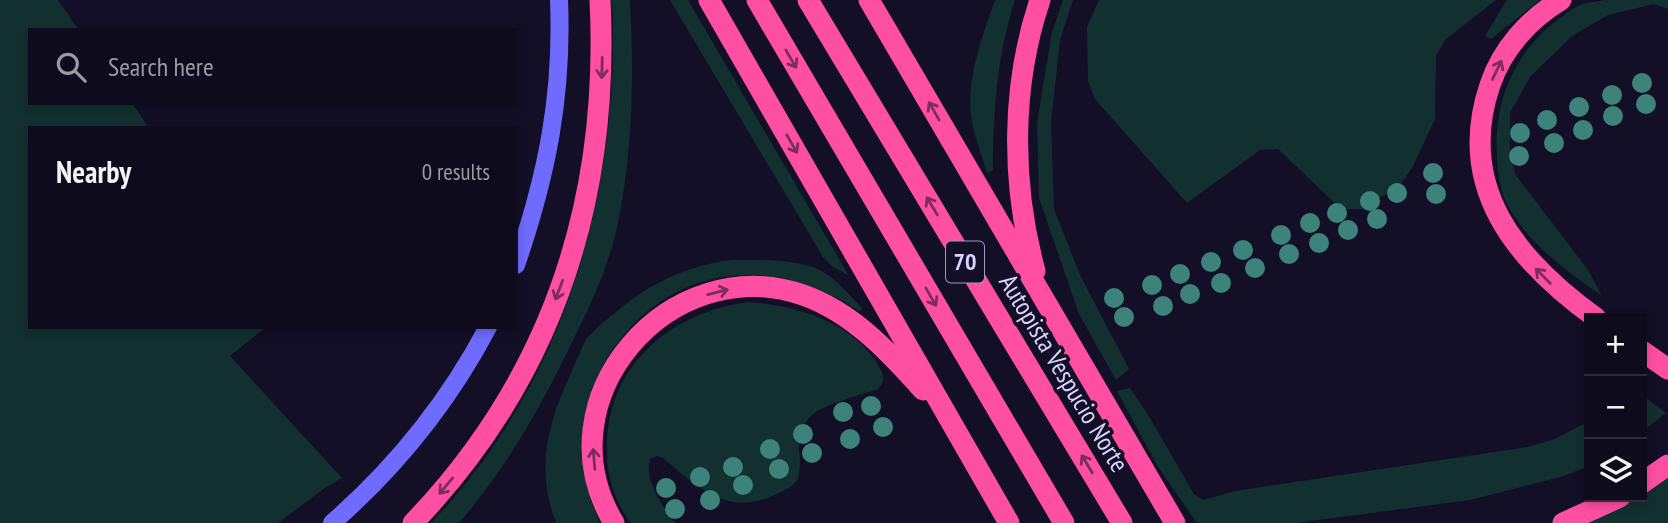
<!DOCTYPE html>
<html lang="en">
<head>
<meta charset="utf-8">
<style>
  :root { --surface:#0e0b1c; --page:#1c1929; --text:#f1f3f6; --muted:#9b9ba3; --line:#2e2b3b }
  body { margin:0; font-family:"PT Sans Narrow",sans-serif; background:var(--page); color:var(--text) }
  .controls { position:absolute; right:21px; bottom:21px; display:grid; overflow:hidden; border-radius:0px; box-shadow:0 4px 10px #0003 }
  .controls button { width:63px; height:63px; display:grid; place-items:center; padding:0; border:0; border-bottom:2px solid var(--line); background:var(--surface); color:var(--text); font:35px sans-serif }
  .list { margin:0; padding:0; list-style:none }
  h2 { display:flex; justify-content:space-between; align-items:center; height:91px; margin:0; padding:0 28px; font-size:30px }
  h2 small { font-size:23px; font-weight:400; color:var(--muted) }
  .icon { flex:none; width:38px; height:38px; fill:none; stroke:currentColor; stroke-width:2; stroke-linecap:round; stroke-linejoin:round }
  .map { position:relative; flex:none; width:1668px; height:523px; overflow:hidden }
  .search { position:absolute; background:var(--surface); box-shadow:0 4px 10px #0003; left:28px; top:28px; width:490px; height:77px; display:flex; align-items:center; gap:18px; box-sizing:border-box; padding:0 24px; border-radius:0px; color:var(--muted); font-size:26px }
  .panel { position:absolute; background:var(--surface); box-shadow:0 4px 10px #0003; left:28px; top:126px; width:490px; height:203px; border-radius:0px }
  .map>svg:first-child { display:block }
</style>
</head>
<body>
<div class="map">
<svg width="1668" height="523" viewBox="0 0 1668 523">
  <rect width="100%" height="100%" fill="#130f26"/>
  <g fill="#12302f">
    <path d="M0 0H58L79 30H30V103H132L149 128H30V327H266L230 356 342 478 325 488 278 523H0Z"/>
    <path d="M612 0H630C634 75 633 149 618 223 610 263 592 302 574 338 543 404 507 467 459 523H431C565 383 621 190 612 0Z"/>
    <path d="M670 0H688L849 276 832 266 823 257Z"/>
    <path d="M995 0H1015C997 55 993 113 993 170L987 173C982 155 973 134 971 116 967 76 982 37 995 0Z"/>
    <path d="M1063 0H1073L1060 40 1051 123 1054 209 1080 275 1129 369 1116 380 1079 314 1039 198 1037 123 1052 32Z"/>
    <path d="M1099 0H1496L1445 40 1436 56 1435 119 1412 168 1400 185 1363 209H1341L1278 149 1260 150 1187 203 1095 99 1088 81 1087 27Z"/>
    <path d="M1507 0H1540L1491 39 1485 36Z"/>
    <path d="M1604 0H1668V9L1654 4 1608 15 1572 36 1530 77 1510 113V148L1515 174 1588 270 1602 296C1567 271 1531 246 1509 208 1500 193 1498 174 1497 157 1493 102 1515 50 1560 18 1566 14 1572 8 1578 6 1585 2 1596 2 1604 0Z"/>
    <path d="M731 260C758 260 802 258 825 273 839 282 850 296 862 308L860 312C772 252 668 264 609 355 576 406 575 469 600 523H556C535 468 548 423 571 373 576 362 581 348 587 338 595 329 606 320 615 313 650 283 686 266 731 260Z"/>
    <path d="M748 302C795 305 853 322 878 365 884 375 886 380 878 389 859 396 821 404 809 418 792 438 803 453 799 474 798 484 789 488 781 492 730 519 701 490 663 458L657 456 650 459C644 480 662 506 675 523H631C616 504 607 478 607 454 604 368 668 313 748 302Z"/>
    <path d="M1130 388 1150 418 1194 494 1203 500 1235 491 1528 447 1555 439 1589 421V466L1564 476 1470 500 1296 523H1197L1158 467 1117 391Z"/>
    <path d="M1642 395 1666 413 1642 432Z"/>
    <path d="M1668 476V523H1586L1634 497H1642V492Z"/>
  </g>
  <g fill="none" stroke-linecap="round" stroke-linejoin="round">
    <g stroke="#6f6bff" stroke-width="18">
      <path d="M516 265C547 175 563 95 559 0"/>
      <path d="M332 523C395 468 449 401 488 327"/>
    </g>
    <g stroke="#ff4fa3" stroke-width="21">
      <path d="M709 0 1009 523"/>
      <path d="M757 0 1064 523"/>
      <path d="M808 0 1122 523"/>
      <path d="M869 0 1175 523"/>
      <path d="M1561 0C1529 19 1502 49 1490 85 1455 188 1517 261 1596 318"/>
      <path d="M1035 271C1011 183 1011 86 1040 0"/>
      <path d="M1642 351 1668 369"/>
      <path d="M1642 483 1668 465"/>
      <path d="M413 523C553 377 610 201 600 0"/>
      <path d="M614 523C539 399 670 249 803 295 852 312 889 352 923 390"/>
      <path d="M1563 523 1620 497"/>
    </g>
  </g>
  <g fill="#3d827b">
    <circle cx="1642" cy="83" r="10"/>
    <circle cx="1612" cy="95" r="10"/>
    <circle cx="1646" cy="104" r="10"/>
    <circle cx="1579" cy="107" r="10"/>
    <circle cx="1613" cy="116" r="10"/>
    <circle cx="1547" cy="120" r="10"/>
    <circle cx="1583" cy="130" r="10"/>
    <circle cx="1520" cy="133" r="10"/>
    <circle cx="1554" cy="143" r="10"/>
    <circle cx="1519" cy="156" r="10"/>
    <circle cx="1433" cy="173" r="10"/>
    <circle cx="1397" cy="193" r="10"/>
    <circle cx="1436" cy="194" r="10"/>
    <circle cx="1370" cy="201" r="10"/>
    <circle cx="1337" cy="213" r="10"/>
    <circle cx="1377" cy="219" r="10"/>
    <circle cx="1310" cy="223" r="10"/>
    <circle cx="1348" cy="230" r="10"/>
    <circle cx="1281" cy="235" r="10"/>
    <circle cx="1319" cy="243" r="10"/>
    <circle cx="1243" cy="250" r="10"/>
    <circle cx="1289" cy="254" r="10"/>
    <circle cx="1211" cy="262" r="10"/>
    <circle cx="1255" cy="268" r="10"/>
    <circle cx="1180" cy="274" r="10"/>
    <circle cx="1221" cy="283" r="10"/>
    <circle cx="1152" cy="285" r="10"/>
    <circle cx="1190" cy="294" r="10"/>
    <circle cx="1114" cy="298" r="10"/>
    <circle cx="1163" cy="306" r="10"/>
    <circle cx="1124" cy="317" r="10"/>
    <circle cx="871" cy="406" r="10"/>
    <circle cx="843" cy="412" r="10"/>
    <circle cx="883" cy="427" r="10"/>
    <circle cx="803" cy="434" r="10"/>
    <circle cx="850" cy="439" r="10"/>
    <circle cx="770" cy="449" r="10"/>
    <circle cx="812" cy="453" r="10"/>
    <circle cx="733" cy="467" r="10"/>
    <circle cx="779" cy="469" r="10"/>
    <circle cx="700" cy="477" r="10"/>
    <circle cx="743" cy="485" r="10"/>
    <circle cx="666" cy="488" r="10"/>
    <circle cx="710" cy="500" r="10"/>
    <circle cx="675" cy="509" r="10"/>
  </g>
  <defs><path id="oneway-shaft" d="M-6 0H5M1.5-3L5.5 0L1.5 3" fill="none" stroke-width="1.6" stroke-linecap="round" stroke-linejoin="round" transform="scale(1.75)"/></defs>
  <g stroke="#7d2c5e">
    <use href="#oneway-shaft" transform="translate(791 59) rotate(60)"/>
    <use href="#oneway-shaft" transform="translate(602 68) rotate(91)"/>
    <use href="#oneway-shaft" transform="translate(1497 70) rotate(-64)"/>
    <use href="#oneway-shaft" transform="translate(934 111) rotate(-120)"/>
    <use href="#oneway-shaft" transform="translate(792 144) rotate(60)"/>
    <use href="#oneway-shaft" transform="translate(932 206) rotate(-121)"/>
    <use href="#oneway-shaft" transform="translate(1543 276) rotate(-135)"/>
    <use href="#oneway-shaft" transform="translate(559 290) rotate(111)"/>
    <use href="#oneway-shaft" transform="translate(718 292) rotate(-14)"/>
    <use href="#oneway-shaft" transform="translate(931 297) rotate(60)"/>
    <use href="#oneway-shaft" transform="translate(594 459) rotate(-95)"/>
    <use href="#oneway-shaft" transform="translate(1087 464) rotate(-121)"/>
    <use href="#oneway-shaft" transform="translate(446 486) rotate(130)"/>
  </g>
  <g text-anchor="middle" stroke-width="7" stroke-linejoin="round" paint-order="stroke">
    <rect fill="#130f26" stroke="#9e99be" stroke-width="2" x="946" y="241.5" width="38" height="41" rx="5"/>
    <g font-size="24" font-weight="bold" fill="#d9d4ff">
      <text x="965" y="270">70</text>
    </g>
    <g font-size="26" fill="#d9d4ff" stroke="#130f26">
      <text transform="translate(1064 373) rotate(59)" y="9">Autopista Vespucio Norte</text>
    </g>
  </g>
</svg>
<div class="controls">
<button>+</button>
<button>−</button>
<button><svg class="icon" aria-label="layers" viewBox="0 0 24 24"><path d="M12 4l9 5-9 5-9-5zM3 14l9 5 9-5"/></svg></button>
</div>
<div class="search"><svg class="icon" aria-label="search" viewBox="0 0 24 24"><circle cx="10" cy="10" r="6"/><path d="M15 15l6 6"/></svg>Search here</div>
<section class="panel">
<h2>Nearby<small>0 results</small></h2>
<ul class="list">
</ul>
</section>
</div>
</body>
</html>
